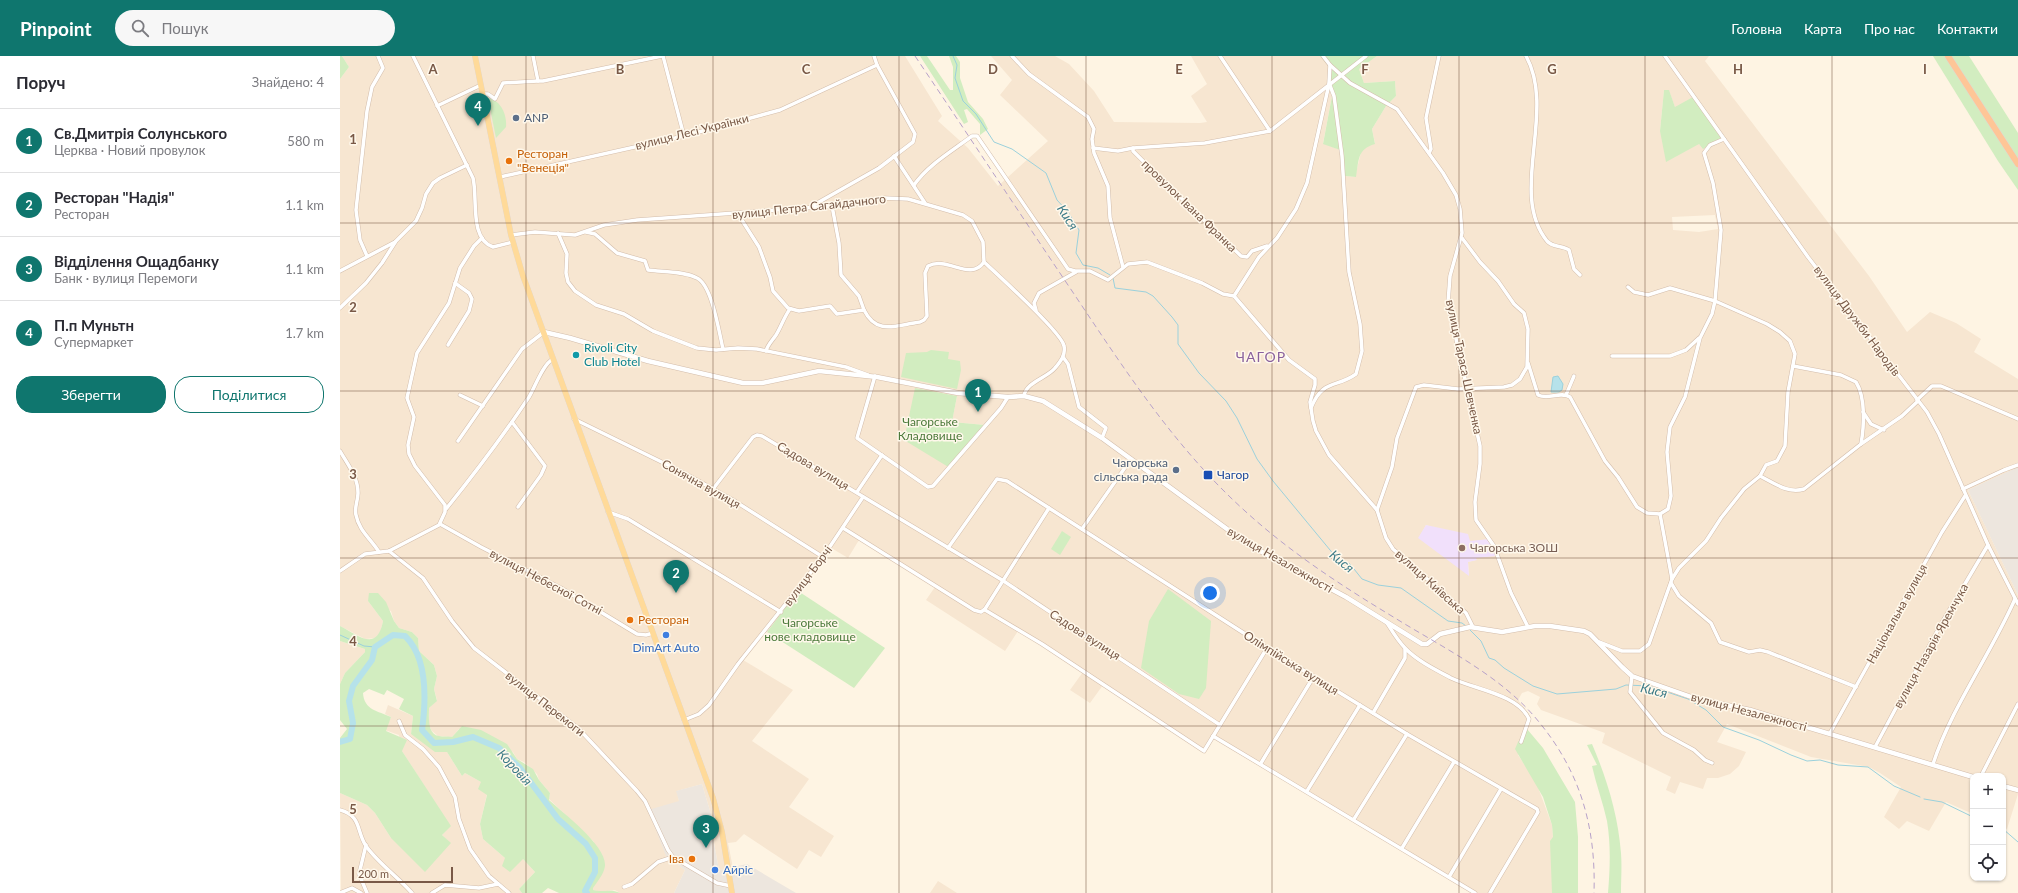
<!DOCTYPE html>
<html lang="uk">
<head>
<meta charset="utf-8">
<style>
  :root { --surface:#fff; --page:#f7f7f7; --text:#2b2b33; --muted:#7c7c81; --line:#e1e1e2; --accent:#0f766e }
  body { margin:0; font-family:Lato,sans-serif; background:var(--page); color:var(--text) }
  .controls { position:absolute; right:12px; bottom:12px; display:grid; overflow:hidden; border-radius:8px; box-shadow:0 1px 3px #0004 }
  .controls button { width:36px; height:36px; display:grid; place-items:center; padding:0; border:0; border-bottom:1px solid var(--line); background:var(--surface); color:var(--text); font:20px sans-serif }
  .scale { position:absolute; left:12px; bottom:10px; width:101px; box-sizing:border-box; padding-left:4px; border:2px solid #795947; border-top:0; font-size:11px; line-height:14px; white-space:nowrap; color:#795947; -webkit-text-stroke:3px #fff8eb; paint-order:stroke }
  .you { position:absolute; left:870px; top:537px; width:14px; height:14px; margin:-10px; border:3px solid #fff; border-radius:50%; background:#1a73e8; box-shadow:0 0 0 6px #1a73e833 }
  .badge { display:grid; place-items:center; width:26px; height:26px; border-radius:50%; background:var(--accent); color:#fff; font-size:13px; font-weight:700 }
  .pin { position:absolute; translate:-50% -33px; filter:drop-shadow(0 1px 2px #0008) }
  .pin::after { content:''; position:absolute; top:21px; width:14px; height:12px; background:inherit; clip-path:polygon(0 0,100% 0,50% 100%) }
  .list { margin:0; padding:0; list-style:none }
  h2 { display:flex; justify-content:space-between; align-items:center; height:52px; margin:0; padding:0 16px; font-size:17px }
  h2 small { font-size:13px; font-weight:400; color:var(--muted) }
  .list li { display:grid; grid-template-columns:26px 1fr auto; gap:12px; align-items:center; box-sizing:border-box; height:64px; padding:0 16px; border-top:1px solid var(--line) }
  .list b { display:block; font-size:15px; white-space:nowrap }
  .list p { margin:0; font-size:13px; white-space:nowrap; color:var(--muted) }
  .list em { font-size:13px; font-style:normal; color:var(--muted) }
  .actions { display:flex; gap:8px; padding:12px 16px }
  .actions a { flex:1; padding:9px 0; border:1px solid var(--accent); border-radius:16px; text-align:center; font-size:14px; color:var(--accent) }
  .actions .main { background:var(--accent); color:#fff }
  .icon { flex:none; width:22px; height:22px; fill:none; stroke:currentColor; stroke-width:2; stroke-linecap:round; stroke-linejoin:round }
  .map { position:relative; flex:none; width:1678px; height:837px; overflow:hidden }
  header { display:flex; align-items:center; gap:24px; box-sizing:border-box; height:56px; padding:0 20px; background:var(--accent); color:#fff }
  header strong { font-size:19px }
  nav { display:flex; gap:22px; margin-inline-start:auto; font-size:14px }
  .search { width:280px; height:36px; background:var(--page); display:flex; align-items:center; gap:10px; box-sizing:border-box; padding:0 14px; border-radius:22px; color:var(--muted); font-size:15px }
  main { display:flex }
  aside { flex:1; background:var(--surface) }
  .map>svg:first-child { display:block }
</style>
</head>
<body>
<header>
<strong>Pinpoint</strong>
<div class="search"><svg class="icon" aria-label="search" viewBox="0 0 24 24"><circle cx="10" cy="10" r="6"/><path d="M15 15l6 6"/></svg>Пошук</div>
<nav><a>Головна</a><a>Карта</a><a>Про нас</a><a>Контакти</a></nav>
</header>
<main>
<aside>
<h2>Поруч<small>Знайдено: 4</small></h2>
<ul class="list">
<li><span class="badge">1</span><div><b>Св.Дмитрія Солунського</b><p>Церква · Новий провулок</p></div><em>580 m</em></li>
<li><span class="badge">2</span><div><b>Ресторан &quot;Надія&quot;</b><p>Ресторан</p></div><em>1.1 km</em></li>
<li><span class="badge">3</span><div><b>Відділення Ощадбанку</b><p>Банк · вулиця Перемоги</p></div><em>1.1 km</em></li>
<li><span class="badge">4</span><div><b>П.п Муньтн</b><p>Супермаркет</p></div><em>1.7 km</em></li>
</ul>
<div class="actions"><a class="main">Зберегти</a><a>Поділитися</a></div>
</aside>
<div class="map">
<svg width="1678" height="837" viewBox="0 0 1678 837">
  <rect width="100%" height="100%" fill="#fef4e3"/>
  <g fill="#f7e6d1" fill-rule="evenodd">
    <path d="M2 0H565L602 60 598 65 628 92 658 130 708 85 660 39 672 24 651 0H715L729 8 754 35 774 66 860 67 867 66 851 40 867 28 851 0H980L992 12 989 27 992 40 983 87 1003 95 1005 120 1015 121 1021 96 1025 91 1035 87 1032 73 1046 50 1056 40 1055 25 1024 27 1019 13 1037 0H1369L1365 5 1529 220 1567 276 1590 256 1616 267 1641 283 1634 296 1678 323V412L1628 434 1678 539V738L1667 773 1663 771V720H1633V758L1606 746 1589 775 1567 765 1559 773 1544 761 1561 731 1540 717 1529 711 1471 701 1387 668 1377 686 1406 696 1399 710 1390 718 1378 722H1367L1363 733 1340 726 1335 738 1326 734 1331 721 1262 687 1265 677 1201 654 1197 648 1200 641 1188 635 1182 637 1178 644 1191 661 1178 699 1196 726 1212 769 1213 782 1212 837H1133L874 683 865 698 763 629 750 647 730 634 743 616 678 575 665 595 586 544 595 531 519 484 508 502 493 493 403 604 453 634 412 685 469 723 449 751 494 780 481 801 469 794 457 813 404 778 396 786 388 787 393 812 379 814 372 776 376 775 362 728 337 735 339 745 326 800 345 814 334 837H280L275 834 260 836 253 834 252 832 257 826 254 786 209 743 210 737 199 724 197 718 184 706 177 703 173 696 119 673 112 681 98 680 92 675 89 670V652L97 644 94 633 97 620 94 609 79 595 78 582 72 576 59 572 54 565 51 555 28 545 43 565 40 578 36 582 25 583 0 570V23L9 11ZM1324 34 1329 35 1335 51 1363 93 1359 88 1320 75ZM1375 159 1378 173 1359 176 1333 174 1332 161ZM617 340 612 366 645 369 564 384ZM1086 469 1130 485 1136 504 1128 506 1129 519 1079 482Z"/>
    <path d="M0 585 25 593V596L5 617 0 628Z"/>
    <path d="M48 649 73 660 71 678 107 696 122 720 125 717 141 726 147 738 140 768 143 783 165 802 183 803 195 816 179 833 182 837H1L0 737 27 749 35 757 51 782 110 787 102 779 110 770 62 695 59 679 45 674 51 661 45 658Z"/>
    <path d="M598 825 617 837H590Z"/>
  </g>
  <g fill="#ede6de">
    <path d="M1676 412H1678V539L1628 434Z"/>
    <path d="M362 728 376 775 372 776 379 814 407 808 456 837H334L345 814 326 800 308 754 339 745 336 735Z"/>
  </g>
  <path fill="#f1e0fb" d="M1086 469 1128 478 1130 485 1149 483 1156 500 1136 502 1137 504 1128 506 1129 520 1078 482Z"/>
  <g fill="#d2edc0">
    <path d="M0 0H2L9 11 0 23Z"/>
    <path d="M580 0H587L610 34H613V11L609 0H616L620 6V22L628 46 643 63 648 73 640 79V68L627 53 624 54 628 66 624 68Z"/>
    <path d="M980 0H1037L1019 13 1024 27 1055 25 1056 40 1046 50 1032 73 1035 88C1017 93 1019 104 1016 121L1005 120 1003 95 983 88 992 40 989 27 991 13Z"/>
    <path d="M1593 0H1629L1678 77V134L1658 105Z"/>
    <path d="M1324 34H1329L1335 51 1353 41 1382 81 1363 93 1359 88 1326 106 1320 75Z"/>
    <path d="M148 42C161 44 167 59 166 71L156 82Z"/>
    <path d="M591 294 609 296 608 303 620 305 621 314 617 333 561 321 566 297 587 296Z"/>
    <path d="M575 332 617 340 612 366 645 369 610 412 564 384Z"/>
    <path d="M722 475 731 481 720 499 711 493Z"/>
    <path d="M828 533 871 565 866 632 859 643 839 638 801 612 809 565Z"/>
    <path d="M458 535 545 592 514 632 427 576Z"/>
    <path d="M29 537H38L46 546 54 565 59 572 72 576 78 582 79 595 94 609 97 620 94 633 97 645 89 652C89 661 87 678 99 680 103 681 107 680 112 681L122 670 141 674 167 688 177 703 193 713 199 724 210 737 209 744C223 757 267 790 265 810 264 818 257 826 253 832V834C262 837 271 832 280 837H219L208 832 202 837H182L179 833 195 816 183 803 170 816 162 810 165 802 143 783 140 768 147 739 138 733 141 726 125 717 122 720 107 696H95L71 678 73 660 59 653 64 643 47 634 44 639 29 633 23 637C24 654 38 655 51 661L46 675 67 684 62 695 111 770 102 779 111 787 85 816 51 782 35 757 27 749 0 737V682L7 673 0 664V628L5 617 25 596V593L0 585V570C18 579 37 597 43 565L28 545Z"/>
    <path d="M1187 673 1203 692 1235 746 1238 781V837H1212L1210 785 1213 781 1212 769 1203 741 1175 693 1178 686Z"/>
    <path d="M1252 688C1267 723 1278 759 1281 797 1282 810 1281 824 1281 837H1268C1270 813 1271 789 1267 765 1263 747 1256 728 1252 710L1257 709 1247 689Z"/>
  </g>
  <path fill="#b6e2ea" stroke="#9bd1dc" d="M1218 320 1223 328 1222 334 1219 336H1211L1213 321Z"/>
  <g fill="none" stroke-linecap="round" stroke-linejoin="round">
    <g stroke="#9bd1dc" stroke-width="1">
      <path d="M613 0 617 9 615 22 623 45 636 58 654 86 672 93 706 117 717 144 728 156 739 174 736 197 743 209 758 212 770 219"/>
      <path d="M773 222 775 232 806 236 813 240 832 261 838 269V288L859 317 886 345 897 362 917 403 933 425 995 500 1010 508 1022 523 1038 529 1061 532 1108 565 1122 567 1126 570"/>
      <path d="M1129 573 1141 585 1149 602 1155 604 1164 612 1193 630 1217 638 1276 633 1286 629 1309 630 1348 643 1366 654 1383 671 1419 684 1451 699 1467 705 1480 704 1498 709 1528 711 1554 730 1580 741"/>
      <path d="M0 579 24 590 35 591"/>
      <path d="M1584 743 1602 746 1633 761"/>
      <path d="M1663 773 1678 786"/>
    </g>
    <path stroke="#b6e2ea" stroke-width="6" d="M0 686 10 683 13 667 9 645 13 630 32 604 35 591 53 579 65 580C88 602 86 645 82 674L94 687 113 686 133 681 159 692 180 712 218 763 246 788 255 802V816L245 835 247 837"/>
    <defs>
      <g id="minor">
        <path d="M73 0 133 122C138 142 129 183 153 191L173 186"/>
        <path d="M193 0 198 25H203L322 0"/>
        <path d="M323 0 344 80"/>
        <path d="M672 0 689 18 748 61 754 73 752 83 754 97 768 130 770 162 783 211"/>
        <path d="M880 0 930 75"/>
        <path d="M983 0 990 9 1010 27 1057 53 1103 117 1116 139 1120 153 1122 177 1110 220 1108 247 1140 390V408L1135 446 1136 464 1154 490 1171 537 1188 571"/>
        <path d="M1186 0C1217 56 1168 137 1207 185 1213 192 1222 189 1229 194L1234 213 1240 219"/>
        <path d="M1325 0 1468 201 1587 356 1599 378 1648 489 1678 548"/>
        <path d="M143 38H148L155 43 163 27 198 25"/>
        <path d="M97 50 141 29"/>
        <path d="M753 92 778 95 793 92 865 87 930 75 1026 0"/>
        <path d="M793 92V95L801 103 901 200 907 201 912 195 927 190"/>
        <path d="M1089 97 1091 93 1086 62 1099 0"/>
        <path d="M554 100 585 147"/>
        <path d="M160 121 344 80 440 54 537 9"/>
        <path d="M574 129C588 109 612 95 632 80H637L728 213 735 215H750L768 224 788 208 807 206 862 227 883 238 894 240 949 304 975 323V329L970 346 973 365 976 375 989 399 1037 454 1046 482 1053 493 1126 557 1133 571"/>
        <path d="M472 150 539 112 573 86 575 78 537 9 534 0"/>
        <path d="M492 150 499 187 501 219 519 240 524 254"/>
        <path d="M398 158 419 191 430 221 433 235 448 252 459 255 490 250 497 258 524 254C537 280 556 269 580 266L584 264 587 260 585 217 588 210C608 200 630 226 644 206"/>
        <path d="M246 176 255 178 277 197 305 205 308 214C323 216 343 215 357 222 372 229 379 276 383 293"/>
        <path d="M218 177 227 198 226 217 228 226 235 235 256 249 284 258 313 275 357 292 376 294 398 292 417 293 506 311 528 319"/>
        <path d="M171 179 195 176 235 179 264 169 297 164 492 150 544 142 568 143 623 159 632 165 643 186 644 206C658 219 722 277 724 290 726 299 720 306 715 312 707 322 686 326 684 340"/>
        <path d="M27 200 20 184 16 154 27 55 32 31 43 12 38 0"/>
        <path d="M0 215 55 186"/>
        <path d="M1288 231 1294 236 1308 239 1330 232 1375 245 1427 268 1440 276 1450 285 1455 298 1448 336 1445 390 1437 405 1426 409 1420 420 1404 433 1381 462 1366 485 1339 512 1332 523"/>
        <path d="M894 240 919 201 937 182 956 153 967 127 989 28"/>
        <path d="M0 252 26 227 42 207 56 185 76 165 82 152 86 138 93 127 100 122 127 109"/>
        <path d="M696 254 694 247 699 237 736 216"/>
        <path d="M108 289 129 255 132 243 129 237 115 227"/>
        <path d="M426 295C428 288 432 285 436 279 441 271 444 261 450 253"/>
        <path d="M1272 300H1330L1346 294 1359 282"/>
        <path d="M723 301 728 308 739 351 766 372 762 382"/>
        <path d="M1188 307 1198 339C1208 344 1221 335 1230 341L1265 405 1278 421 1297 451 1307 457 1320 458"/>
        <path d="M1453 310 1501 319 1516 326C1526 342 1524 371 1521 388"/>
        <path d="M535 320 517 382 588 431 593 430 661 352 668 341"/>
        <path d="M120 339 143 350"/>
        <path d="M1226 339 1234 320"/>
        <path d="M1577 344 1592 330H1601L1678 363"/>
        <path d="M971 352C982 323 997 332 1016 318L1022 295 1020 268 1009 216 1002 100 994 40 989 27 990 9"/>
        <path d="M1523 356 1531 368 1544 374"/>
        <path d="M234 363 346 418 393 444 483 501"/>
        <path d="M172 366 205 410 201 419 178 451"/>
        <path d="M118 385 182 293 204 276"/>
        <path d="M0 395C8 409 18 421 18 437 18 445 14 452 16 459 19 475 31 483 39 496"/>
        <path d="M1420 420C1434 427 1448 438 1464 433L1521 388 1562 360 1578 345"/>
        <path d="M373 433 413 381 417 379 422 380 662 524 880 669"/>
        <path d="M1623 433 1664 414 1678 409"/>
        <path d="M517 436 542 399"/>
        <path d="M709 452 927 592 1067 678 1197 753 1198 756 1150 837"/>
        <path d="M106 453C135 417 163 380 189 341 195 331 203 308 213 303"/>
        <path d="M1037 454 1052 411 1057 382 1076 331 1084 329 1118 333 1164 331 1172 329 1180 323 1187 311 1188 273 1184 257 1174 248 1158 225 1140 206 1122 182"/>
        <path d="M268 456 288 463 441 556"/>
        <path d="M100 468 141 491 221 532 297 578 306 579 313 577"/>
        <path d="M503 472 634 554 641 556 645 553 709 452 667 425 657 423 608 492"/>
        <path d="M742 473 791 403"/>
        <path d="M49 495 83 522 112 565 134 592 238 672 297 735 305 745 328 794 333 801 377 827 391 830"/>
        <path d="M0 515 25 498 49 495 99 469 105 456V449L75 410 69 398 68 389 74 361 67 342 77 297 109 247 120 212 134 190 142 182"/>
        <path d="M1331 527 1339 540 1371 567 1380 586 1409 596 1420 594 1428 596 1516 631"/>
        <path d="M645 554 702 588 864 695 927 592"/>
        <path d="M1047 567C1052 575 1058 585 1065 592 1076 604 1096 614 1111 622 1133 633 1178 638 1189 663L1181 686"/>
        <path d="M1259 586 1282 595H1300L1309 588 1332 523 1320 458 1328 453 1331 440 1327 396 1330 371 1345 341 1360 282 1372 258 1375 245 1381 174 1373 127 1364 97 1370 89 1384 83"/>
        <path d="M1292 620 1290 636 1323 677 1354 694 1365 704 1372 707"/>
        <path d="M1033 657 1065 602V593"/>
        <path d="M344 664 359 658 369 649 398 608 483 501 523 441"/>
        <path d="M59 665 65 679 83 693 99 711 115 741 119 763 130 793 149 820 169 837"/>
        <path d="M1490 677 1602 476 1625 440"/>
        <path d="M873 680 1135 837"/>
        <path d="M1535 691 1600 570 1648 489"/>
        <path d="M921 707 974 620"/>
        <path d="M1593 708C1612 650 1650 600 1675 543"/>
        <path d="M1641 720 1678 648"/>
        <path d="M967 735 1020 649"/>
        <path d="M0 754C22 760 16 775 26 790 38 807 58 821 72 837"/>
        <path d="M1014 763 1067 678"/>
        <path d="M26 789 19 818 27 837"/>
        <path d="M1062 792 1114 706"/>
        <path d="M1109 821 1161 733"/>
        <path d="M284 831 292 828 318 806 333 801"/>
        <path d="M0 837 12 832 21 837"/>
        <path d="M92 837 105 829 139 832 158 828"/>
      </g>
      <g id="tertiary">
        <path d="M204 276 230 282 308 305 403 327H422L479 315 537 321 618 337 668 341 684 340 703 345 762 382 909 489 1006 541 1082 588H1087L1100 578 1130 571 1162 576 1195 570H1210L1244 575 1250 578 1282 611 1292 620 1303 624 1357 643 1410 654 1633 721"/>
        <path d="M1663 730 1678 734"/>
      </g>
      <path id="primary" d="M135 0 171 179 183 220 373 742 382 776 392 837"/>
      <path id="trunk" d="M1608 0 1678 108"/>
    </defs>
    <use href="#minor" stroke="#d3bdab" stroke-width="4.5"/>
    <use href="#tertiary" stroke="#d3bdab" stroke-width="5.5"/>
    <use href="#primary" stroke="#dfd7d3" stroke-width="6"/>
    <use href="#trunk" stroke="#dfd7d3" stroke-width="7"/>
    <use href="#minor" stroke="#fff" stroke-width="3.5"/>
    <use href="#tertiary" stroke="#fff" stroke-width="4.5"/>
    <use href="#primary" stroke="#ffda99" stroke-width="5.5"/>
    <use href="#trunk" stroke="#fec697" stroke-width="6"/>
    <path stroke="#b7a1c9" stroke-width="1" stroke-dasharray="6 4" stroke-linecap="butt" d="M575 0C627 77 678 155 730 232 783 311 834 391 905 455 951 497 1002 530 1055 562 1105 593 1162 620 1199 666 1241 717 1256 772 1254 837"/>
  </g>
  <path fill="none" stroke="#795947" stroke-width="1" stroke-opacity="0.55" d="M186 0V837M373 0V837M559 0V837M746 0V837M932 0V837M1119 0V837M1305 0V837M1492 0V837M0 167H1678M0 335H1678M0 502H1678M0 670H1678"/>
  <g fill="#5c6f8a" stroke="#fff8eb" stroke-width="1.5">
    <circle cx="176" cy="62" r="4"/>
    <circle cx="836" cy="414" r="4"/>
  </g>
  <g fill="#e8710a" stroke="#fff8eb" stroke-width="1.5">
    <circle cx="169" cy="105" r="4"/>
    <circle cx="290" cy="564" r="4"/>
    <circle cx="352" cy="803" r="4"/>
  </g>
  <circle fill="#0f9aa8" stroke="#fff8eb" stroke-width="1.5" cx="236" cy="299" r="4"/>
  <rect fill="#1a4fb4" stroke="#fff8eb" stroke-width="1.5" x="863" y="414" width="10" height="10" rx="2"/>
  <circle fill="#8d6e63" stroke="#fff8eb" stroke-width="1.5" cx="1122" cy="492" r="4"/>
  <g fill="#3f7fe0" stroke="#fff8eb" stroke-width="1.5">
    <circle cx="326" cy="579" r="4"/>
    <circle cx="375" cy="814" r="4"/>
  </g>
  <g text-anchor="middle" stroke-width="3" stroke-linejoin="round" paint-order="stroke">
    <g font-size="12" fill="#4e5e75" stroke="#fff8eb" text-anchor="start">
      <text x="184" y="66">ANP</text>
      <text x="828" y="411" text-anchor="end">Чагорська<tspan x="828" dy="14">сільська рада</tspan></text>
    </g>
    <g font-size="12" fill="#795947" stroke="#fff8eb">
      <text transform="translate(352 76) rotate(-14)" y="4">вулиця Лесі Українки</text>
      <text transform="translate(849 150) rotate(44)" y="4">провулок Івана Франка</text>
      <text transform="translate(469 151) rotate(-6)" y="4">вулиця Петра Сагайдачного</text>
      <text transform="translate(1517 265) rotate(53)" y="4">вулиця Дружби Народів</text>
      <text transform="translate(1124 311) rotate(78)" y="4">вулиця Тараса Шевченка</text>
      <text transform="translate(473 410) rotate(31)" y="4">Садова вулиця</text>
      <text transform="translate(361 428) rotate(29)" y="4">Сонячна вулиця</text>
      <text transform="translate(940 504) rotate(30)" y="4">вулиця Незалежності</text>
      <text transform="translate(468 520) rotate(-53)" y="4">вулиця Борчі</text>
      <text transform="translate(206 526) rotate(28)" y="4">вулиця Небесної Сотні</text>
      <text transform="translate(1090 526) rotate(42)" y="4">вулиця Київська</text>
      <text transform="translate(1557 558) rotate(-61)" y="4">Національна вулиця</text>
      <text transform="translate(745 579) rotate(33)" y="4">Садова вулиця</text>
      <text transform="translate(1591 590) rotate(-61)" y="4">вулиця Назарія Яремчука</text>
      <text transform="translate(951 607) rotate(32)" y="4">Олімпійська вулиця</text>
      <text transform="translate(205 648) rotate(38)" y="4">вулиця Перемоги</text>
      <text transform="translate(1409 656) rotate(15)" y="4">вулиця Незалежності</text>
    </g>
    <g font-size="12" fill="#c56008" stroke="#fff8eb" text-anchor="start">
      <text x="177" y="102">Ресторан<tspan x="177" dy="14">"Венеція"</tspan></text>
      <text x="298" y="568">Ресторан</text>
      <text x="344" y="807" text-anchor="end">Іва</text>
    </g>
    <g font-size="12" fill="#0d838f" stroke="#fff8eb" text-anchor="start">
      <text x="244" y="296">Rivoli Сity<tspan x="244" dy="14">Сlub Hotel</tspan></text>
    </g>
    <g font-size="12" fill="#4c7a3b" stroke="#fff8eb">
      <text x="590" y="370">Чагорське<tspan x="590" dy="14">Кладовище</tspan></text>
      <text x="470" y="571">Чагорське<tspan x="470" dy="14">нове кладовище</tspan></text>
    </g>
    <g font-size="12" fill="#164399" stroke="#fff8eb" text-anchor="start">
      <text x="877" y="423">Чагор</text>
    </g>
    <g font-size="12" fill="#785e54" stroke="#fff8eb" text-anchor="start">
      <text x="1130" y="496">Чагорська ЗОШ</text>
    </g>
    <g font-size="12" fill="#366cbe" stroke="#fff8eb">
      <text x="326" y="596">DimArt Auto</text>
      <text x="383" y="818" text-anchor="start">Айріс</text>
    </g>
    <g font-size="13" font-style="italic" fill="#3b7a87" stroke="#fff8eb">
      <text transform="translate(728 161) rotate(57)" y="5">Кися</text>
      <text transform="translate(1002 505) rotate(40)" y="5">Кися</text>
      <text transform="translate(1314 634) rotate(13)" y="5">Кися</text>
      <text transform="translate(175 711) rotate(47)" y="5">Коровія</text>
    </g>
    <g font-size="14" letter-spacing="1" fill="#8a619d" stroke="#fff8eb">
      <text x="921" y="306">ЧАГОР</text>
    </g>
  </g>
  <g font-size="13" text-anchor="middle" font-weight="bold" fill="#795947" stroke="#fff8eb" stroke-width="3" stroke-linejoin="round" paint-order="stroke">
    <text x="93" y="18">A</text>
    <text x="280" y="18">B</text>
    <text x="466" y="18">C</text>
    <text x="653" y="18">D</text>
    <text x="839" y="18">E</text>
    <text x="1025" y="18">F</text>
    <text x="1212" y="18">G</text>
    <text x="1398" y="18">H</text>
    <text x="1585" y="18">I</text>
    <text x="13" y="88">1</text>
    <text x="13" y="256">2</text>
    <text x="13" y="423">3</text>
    <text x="13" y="590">4</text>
    <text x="13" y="758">5</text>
  </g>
</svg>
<div class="controls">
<button>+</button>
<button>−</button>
<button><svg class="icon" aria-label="locate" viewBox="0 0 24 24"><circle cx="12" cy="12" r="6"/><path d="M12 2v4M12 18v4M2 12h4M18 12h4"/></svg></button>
</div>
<div class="scale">200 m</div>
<div class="you"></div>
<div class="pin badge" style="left:638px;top:356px">1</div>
<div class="pin badge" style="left:336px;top:537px">2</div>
<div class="pin badge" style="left:366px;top:792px">3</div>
<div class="pin badge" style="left:138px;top:70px">4</div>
</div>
</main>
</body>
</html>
